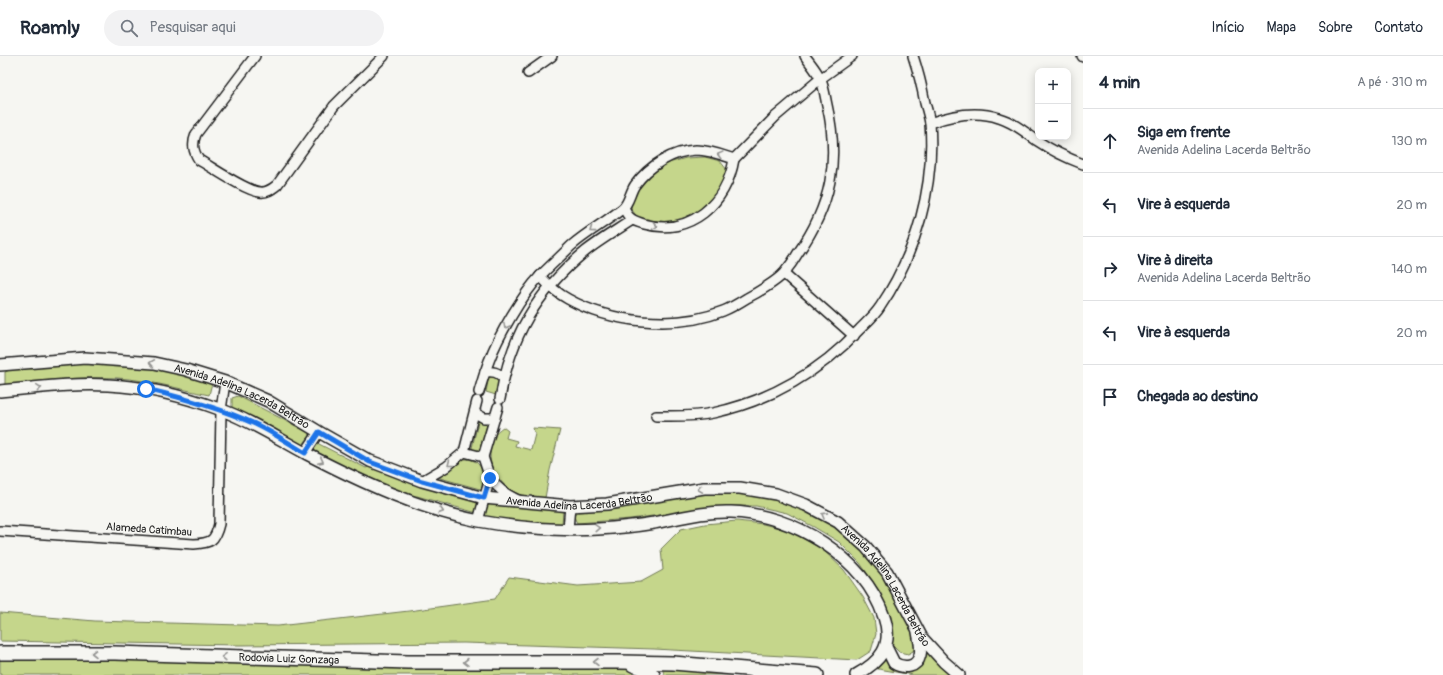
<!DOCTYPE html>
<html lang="pt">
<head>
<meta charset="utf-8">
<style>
  :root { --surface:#fff; --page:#f2f2f3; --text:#1f2937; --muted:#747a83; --line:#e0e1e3 }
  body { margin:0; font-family:Pangolin,sans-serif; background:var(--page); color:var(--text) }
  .controls { position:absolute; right:12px; top:12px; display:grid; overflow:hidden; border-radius:8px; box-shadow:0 2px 10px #0003 }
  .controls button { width:36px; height:36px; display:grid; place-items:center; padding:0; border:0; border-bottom:1px solid var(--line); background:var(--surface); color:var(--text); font:20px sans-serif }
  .stop { position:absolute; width:12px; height:12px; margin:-9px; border:3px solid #1a73e8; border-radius:50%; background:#fff }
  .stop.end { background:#1a73e8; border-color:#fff; box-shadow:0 1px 4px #0008 }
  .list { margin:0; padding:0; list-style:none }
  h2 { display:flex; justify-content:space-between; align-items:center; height:52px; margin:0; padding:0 16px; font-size:17px }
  h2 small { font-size:13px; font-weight:400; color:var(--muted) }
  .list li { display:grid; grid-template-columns:26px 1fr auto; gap:12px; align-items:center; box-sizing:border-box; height:64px; padding:0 16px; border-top:1px solid var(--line) }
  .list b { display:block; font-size:15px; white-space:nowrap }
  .list p { margin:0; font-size:13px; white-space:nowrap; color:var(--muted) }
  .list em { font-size:13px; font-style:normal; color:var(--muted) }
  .icon { flex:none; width:22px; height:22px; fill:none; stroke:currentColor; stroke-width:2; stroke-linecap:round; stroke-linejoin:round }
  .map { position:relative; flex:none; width:1083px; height:619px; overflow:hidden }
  header { display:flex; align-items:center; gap:24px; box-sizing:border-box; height:56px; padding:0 20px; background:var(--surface); border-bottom:1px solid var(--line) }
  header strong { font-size:19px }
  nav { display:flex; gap:22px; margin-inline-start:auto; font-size:14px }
  .search { width:280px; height:36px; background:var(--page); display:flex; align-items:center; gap:10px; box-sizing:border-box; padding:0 14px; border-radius:22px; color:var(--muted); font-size:15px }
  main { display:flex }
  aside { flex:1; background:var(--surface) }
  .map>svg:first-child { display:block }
</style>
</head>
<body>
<header>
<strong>Roamly</strong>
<div class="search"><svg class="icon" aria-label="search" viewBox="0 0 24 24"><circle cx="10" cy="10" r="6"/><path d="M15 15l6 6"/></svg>Pesquisar aqui</div>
<nav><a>Início</a><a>Mapa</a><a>Sobre</a><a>Contato</a></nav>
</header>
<main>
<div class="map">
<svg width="1083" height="619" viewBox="0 0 1083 619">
  <rect width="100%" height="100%" fill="#f6f6f2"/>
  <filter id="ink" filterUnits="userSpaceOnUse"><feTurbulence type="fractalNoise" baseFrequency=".025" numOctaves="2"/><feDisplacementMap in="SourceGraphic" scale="8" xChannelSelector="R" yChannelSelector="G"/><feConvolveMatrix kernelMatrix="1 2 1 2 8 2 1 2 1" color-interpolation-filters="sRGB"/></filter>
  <g filter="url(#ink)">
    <g fill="#c5d68b" stroke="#707954">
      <path d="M705 101 720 105 727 114C726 118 725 123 724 126 714 152 681 168 654 166 649 166 644 164 639 163L631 153 633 140 648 121 665 108 686 102Z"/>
      <path d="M63 308 136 310 167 315 212 327 209 339C179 333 149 324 118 322 80 320 43 325 5 329V316L12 313Z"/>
      <path d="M492 319 499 323 496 339 486 336 489 320Z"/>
      <path d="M238 340 311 378 302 390 232 353V342Z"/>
      <path d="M481 364 485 366 487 370 480 394 476 396 472 392 478 366Z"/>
      <path d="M503 371 508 375 506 382 517 385 515 390 531 394 535 378 533 372 560 374 550 414 545 442C533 441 518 441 508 433 504 429 497 421 494 416 487 403 489 379 503 371Z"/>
      <path d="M317 387 366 412 370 410 481 445 477 457 417 440 408 441 314 398 313 394Z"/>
      <path d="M462 403C465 403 469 403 472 404 482 407 485 421 485 430L480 433 440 422V417Z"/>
      <path d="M714 435 775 440 840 468 868 495 903 545 917 588 913 595 908 598 899 596 891 588 889 579 891 561 880 536 860 507 839 486 814 471 787 457 756 450H727L630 463 577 467 574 461 576 454Z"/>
      <path d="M488 446 521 451 563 454 562 468 518 466 485 461Z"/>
      <path d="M737 465 763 468 787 474 822 493 844 514 863 541 874 562 876 578 871 595 857 604 654 593 464 587 239 589 0 585V557L95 565 278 570 409 555 495 543 509 521 578 530 641 526 663 514 661 493 681 473 705 468Z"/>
      <path d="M922 582 956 619H913L873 612 886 596 911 614Z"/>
      <path d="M0 597 629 610 648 619H0Z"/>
      <path d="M661 611 801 619H665Z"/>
    </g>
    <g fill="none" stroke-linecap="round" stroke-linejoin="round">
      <defs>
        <g id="minor">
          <path d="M255 0 196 78C192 88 193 95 199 104 213 112 246 135 260 136 267 137 272 133 277 129L334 50 384 0"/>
          <path d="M1082 0 1083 1"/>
          <path d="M528 17 552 0"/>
          <path d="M930 67C952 59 976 54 999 62 1013 66 1025 76 1036 84 1051 94 1067 102 1083 108"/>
          <path d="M734 103 775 61 820 23 852 0"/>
          <path d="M784 218 854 280"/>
          <path d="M540 220C548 229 557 237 568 243 611 267 676 274 723 255 731 252 739 247 747 242 757 237 777 225 784 217 789 211 794 204 798 197 831 150 840 105 827 49 825 40 824 30 820 22 817 15 810 7 805 0"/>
          <path d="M485 316C493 315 498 316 503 322"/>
          <path d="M479 336C482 326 485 315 489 305 498 280 523 238 540 220 550 210 561 200 571 190 587 176 606 166 622 153 629 148 630 136 635 129 649 110 672 95 696 94 709 94 722 99 734 103 727 147 690 181 644 168 634 165 628 163 624 152"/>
          <path d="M500 343C510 281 537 235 586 195 600 184 617 174 632 164"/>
          <path d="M475 357 484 362H495"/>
          <path d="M656 360C675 360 694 361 713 357 770 345 821 315 860 273 867 266 875 259 880 251 916 198 935 131 930 67 929 61 927 54 925 47 922 31 918 15 913 0"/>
          <path d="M464 396 477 345"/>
          <path d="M305 397 319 376"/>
          <path d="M483 401 498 351"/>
          <path d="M490 422C498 433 505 438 518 444"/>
          <path d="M422 425 446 411 464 396 483 401 490 422 478 465"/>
          <path d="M568 473 570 450"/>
          <path d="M0 475 194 488C211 487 215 485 219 468L221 354 225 326"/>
        </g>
        <g id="major">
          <path id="s1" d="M0 309 85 302 154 307 186 314 225 326 268 345 319 376 370 405 422 425 484 442 570 450 607 448 704 432H740L776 438 806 449 838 466 866 491 887 516 922 582 944 606 959 619"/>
          <path d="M0 335C36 332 72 327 108 329 146 331 184 340 219 353 250 364 277 382 307 398 361 426 419 453 479 465 518 472 559 475 598 473 616 472 636 470 654 467 680 462 705 455 731 456 793 458 864 501 884 561 894 590 880 606 856 619"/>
          <path d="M886 591 894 607C904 613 917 612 920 599 922 592 919 583 918 576"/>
        </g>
        <g id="highway">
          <path id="s2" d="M0 597H115L408 606H620L673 607 817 619"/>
          <path d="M633 609 648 614 653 619"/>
        </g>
      </defs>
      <use href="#minor" stroke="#1c1c1c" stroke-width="12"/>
      <use href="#major" stroke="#1c1c1c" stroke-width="14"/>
      <use href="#highway" stroke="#1c1c1c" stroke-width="16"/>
      <use href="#minor" stroke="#f6f6f2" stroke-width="9"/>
      <use href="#major" stroke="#f6f6f2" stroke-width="11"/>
      <use href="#highway" stroke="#f6f6f2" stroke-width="13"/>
    </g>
    <defs><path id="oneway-chevron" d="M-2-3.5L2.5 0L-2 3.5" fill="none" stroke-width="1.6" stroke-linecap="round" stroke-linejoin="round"/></defs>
    <g stroke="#949492">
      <use href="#oneway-chevron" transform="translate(720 99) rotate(-165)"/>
      <use href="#oneway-chevron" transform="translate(655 170) rotate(9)"/>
      <use href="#oneway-chevron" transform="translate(592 174) rotate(144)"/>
      <use href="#oneway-chevron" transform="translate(506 270) rotate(119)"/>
      <use href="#oneway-chevron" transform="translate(152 307) rotate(-172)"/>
      <use href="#oneway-chevron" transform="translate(39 332) rotate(-5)"/>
      <use href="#oneway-chevron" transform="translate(321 405) rotate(27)"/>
      <use href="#oneway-chevron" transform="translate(450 408) rotate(142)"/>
      <use href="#oneway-chevron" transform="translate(700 433) rotate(172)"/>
      <use href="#oneway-chevron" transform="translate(441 455) rotate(17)"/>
      <use href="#oneway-chevron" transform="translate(824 459) rotate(-151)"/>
      <use href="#oneway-chevron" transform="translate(597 472) rotate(-3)"/>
      <use href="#oneway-chevron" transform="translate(94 597) rotate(-180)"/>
      <use href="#oneway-chevron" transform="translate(224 601) rotate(-178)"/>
      <use href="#oneway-chevron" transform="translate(466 606) rotate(-180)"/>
      <use href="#oneway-chevron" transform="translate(596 606) rotate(-180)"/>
    </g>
  </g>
  <g fill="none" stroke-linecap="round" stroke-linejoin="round" filter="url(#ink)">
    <path stroke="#1a73e8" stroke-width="5" d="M146 333C184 342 220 352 255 368 272 376 289 387 305 397L319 376 370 406 422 425 484 442 490 422"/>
  </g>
  <g text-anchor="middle" stroke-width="3" stroke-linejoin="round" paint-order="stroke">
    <g font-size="11" fill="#1c1c1c" stroke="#f6f6f2">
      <text dy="4" stroke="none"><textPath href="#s1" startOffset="249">Avenida Adelina Lacerda Beltrão</textPath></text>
      <text dy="4" stroke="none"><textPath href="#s1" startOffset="609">Avenida Adelina Lacerda Beltrão</textPath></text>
      <text transform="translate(149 473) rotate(4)" y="4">Alameda Catimbau</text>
      <text dy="4" stroke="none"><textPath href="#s1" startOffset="956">Avenida Adelina Lacerda Beltrão</textPath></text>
      <text dy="4" stroke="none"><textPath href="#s2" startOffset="289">Rodovia Luiz Gonzaga</textPath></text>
    </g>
  </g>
</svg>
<div class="controls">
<button>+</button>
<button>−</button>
</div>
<div class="stop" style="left:146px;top:333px"></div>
<div class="stop end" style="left:490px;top:422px"></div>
</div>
<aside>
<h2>4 min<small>A pé · 310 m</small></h2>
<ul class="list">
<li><svg class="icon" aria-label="ahead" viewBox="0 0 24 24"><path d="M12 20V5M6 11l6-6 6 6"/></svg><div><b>Siga em frente</b><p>Avenida Adelina Lacerda Beltrão</p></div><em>130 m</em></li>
<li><svg class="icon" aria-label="left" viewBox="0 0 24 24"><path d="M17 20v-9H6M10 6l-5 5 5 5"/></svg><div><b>Vire à esquerda</b></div><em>20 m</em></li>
<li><svg class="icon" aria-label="right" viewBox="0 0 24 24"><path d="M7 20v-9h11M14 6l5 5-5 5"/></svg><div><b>Vire à direita</b><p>Avenida Adelina Lacerda Beltrão</p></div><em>140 m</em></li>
<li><svg class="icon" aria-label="left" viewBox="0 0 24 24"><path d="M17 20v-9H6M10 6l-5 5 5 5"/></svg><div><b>Vire à esquerda</b></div><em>20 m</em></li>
<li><svg class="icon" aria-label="arrive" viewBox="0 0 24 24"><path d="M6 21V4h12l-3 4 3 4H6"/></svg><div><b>Chegada ao destino</b></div></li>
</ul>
</aside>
</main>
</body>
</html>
